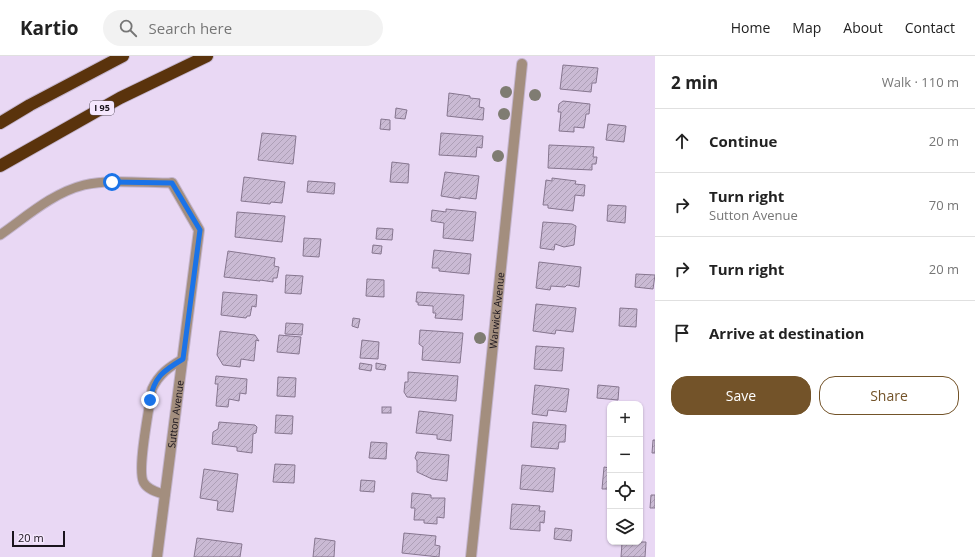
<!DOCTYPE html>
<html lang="en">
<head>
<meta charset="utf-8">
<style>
  :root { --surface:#fff; --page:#f2f2f2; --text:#222; --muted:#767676; --line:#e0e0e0; --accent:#735329 }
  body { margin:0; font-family:"Open Sans",sans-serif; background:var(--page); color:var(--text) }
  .controls { position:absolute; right:12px; bottom:12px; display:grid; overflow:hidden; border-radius:8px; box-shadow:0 1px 3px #0004 }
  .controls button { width:36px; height:36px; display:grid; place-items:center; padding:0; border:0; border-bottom:1px solid var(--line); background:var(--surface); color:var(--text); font:20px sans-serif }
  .scale { position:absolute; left:12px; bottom:10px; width:53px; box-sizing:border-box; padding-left:4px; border:2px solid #1a141d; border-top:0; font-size:11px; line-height:14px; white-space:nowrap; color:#1a141d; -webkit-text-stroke:3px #f5e7fd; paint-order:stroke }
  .stop { position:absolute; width:12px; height:12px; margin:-9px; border:3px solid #1a73e8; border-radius:50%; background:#fff }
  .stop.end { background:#1a73e8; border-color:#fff; box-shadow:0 1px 4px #0008 }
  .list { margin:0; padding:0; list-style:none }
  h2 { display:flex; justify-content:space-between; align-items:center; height:52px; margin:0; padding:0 16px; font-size:17px }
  h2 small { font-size:13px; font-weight:400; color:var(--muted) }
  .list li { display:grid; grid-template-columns:26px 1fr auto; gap:12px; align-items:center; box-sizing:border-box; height:64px; padding:0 16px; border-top:1px solid var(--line) }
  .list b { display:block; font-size:15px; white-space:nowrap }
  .list p { margin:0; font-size:13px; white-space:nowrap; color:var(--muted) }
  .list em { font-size:13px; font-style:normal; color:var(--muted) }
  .actions { display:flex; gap:8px; padding:12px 16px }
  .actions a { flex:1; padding:9px 0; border:1px solid var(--accent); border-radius:16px; text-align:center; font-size:14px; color:var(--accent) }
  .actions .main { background:var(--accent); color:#fff }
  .icon { flex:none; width:22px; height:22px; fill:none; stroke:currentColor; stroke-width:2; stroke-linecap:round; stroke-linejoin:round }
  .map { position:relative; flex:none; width:655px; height:501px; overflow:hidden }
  header { display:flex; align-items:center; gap:24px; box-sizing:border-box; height:56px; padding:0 20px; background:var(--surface); border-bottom:1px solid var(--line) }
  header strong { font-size:19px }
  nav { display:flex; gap:22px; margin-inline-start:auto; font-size:14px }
  .search { width:280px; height:36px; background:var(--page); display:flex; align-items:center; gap:10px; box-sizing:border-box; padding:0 14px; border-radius:22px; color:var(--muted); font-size:15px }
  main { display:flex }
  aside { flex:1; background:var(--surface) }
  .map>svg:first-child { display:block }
</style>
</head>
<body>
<header>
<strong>Kartio</strong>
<div class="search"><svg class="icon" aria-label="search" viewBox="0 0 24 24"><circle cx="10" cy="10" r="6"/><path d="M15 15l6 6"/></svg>Search here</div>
<nav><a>Home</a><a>Map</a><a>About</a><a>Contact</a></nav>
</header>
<main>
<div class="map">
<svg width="655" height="501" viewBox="0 0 655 501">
  <defs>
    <pattern id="building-hatch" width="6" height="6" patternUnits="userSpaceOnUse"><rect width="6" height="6" fill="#cabad4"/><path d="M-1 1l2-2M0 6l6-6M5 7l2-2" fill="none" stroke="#ad9fb6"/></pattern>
  </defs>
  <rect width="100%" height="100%" fill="#e9d8f4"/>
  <g fill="url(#building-hatch)" stroke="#86768f">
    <path d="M563 9 598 12 596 27H592L591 36 560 33Z"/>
    <path d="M449 37 470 40V42L480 43 479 51 484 52 483 64 447 60Z"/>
    <path d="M563 45 590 48 589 58H586L584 72 574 71V76L559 75 561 56H558L559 48Z"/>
    <path d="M396 52 407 54 405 63 395 62Z"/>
    <path d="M381 63 390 64V74L380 73Z"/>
    <path d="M608 68 626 70 624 86 606 84Z"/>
    <path d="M262 77 296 80 293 108 258 104Z"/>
    <path d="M441 77 483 80 482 92 477 91 476 101 439 99Z"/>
    <path d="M549 89 594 91 593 101H597L596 108H592V114L548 112Z"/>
    <path d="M392 106 409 108 408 127 390 126Z"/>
    <path d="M445 116 479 120 476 143 460 141V143L441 140Z"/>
    <path d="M244 121 285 126 282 147 271 146 270 148 241 145Z"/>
    <path d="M552 122 576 125 575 128 585 129 584 140 575 139 573 155 548 152V149H543L546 124 552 125Z"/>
    <path d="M308 125 335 127 334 138 307 136Z"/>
    <path d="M608 149 626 150 625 167 607 165Z"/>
    <path d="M446 153 476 156 473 185 443 182 444 167 431 165 432 154 446 156Z"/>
    <path d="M237 156 285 160 282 186 235 181Z"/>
    <path d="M543 166 572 168 576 170 574 189 564 191 555 188 554 194 540 192Z"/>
    <path d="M377 172 393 173 392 184 376 183Z"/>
    <path d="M304 182 321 183 319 201 303 200Z"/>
    <path d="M373 189 382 190 381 198 372 197Z"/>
    <path d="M434 194 471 198 469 218 439 215V212H432Z"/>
    <path d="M228 195 275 202 274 210 279 211 277 222H273V226L260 224V225L224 221Z"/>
    <path d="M539 206 581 211 579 231 567 229 565 231 551 230 550 234 536 232Z"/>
    <path d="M636 218 655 219 653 233 635 231Z"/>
    <path d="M286 219 303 220 301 238 285 237Z"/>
    <path d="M367 223 384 224V241L366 240Z"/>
    <path d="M223 236 257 239 256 251 252 250 250 260H247L246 262 221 259Z"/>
    <path d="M417 236 464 239 462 264 435 262 436 257H433V250L418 249V246H416Z"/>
    <path d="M536 248 576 252 573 276 556 274 555 278 533 275Z"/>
    <path d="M620 252 637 253 636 271 619 270Z"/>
    <path d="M353 262 360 263 358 272 352 270Z"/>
    <path d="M286 267 303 268 302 279 285 278Z"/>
    <path d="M420 274 463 277 460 307 422 304 423 291 419 288Z"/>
    <path d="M220 275 255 279 259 285 256 284 254 305 241 303 240 311 223 309 217 299Z"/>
    <path d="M279 279 301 281 299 298 277 296Z"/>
    <path d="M362 284 379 286 378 303 360 302Z"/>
    <path d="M536 290 564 292 562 315 534 313Z"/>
    <path d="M360 307 372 309 371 315 359 313Z"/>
    <path d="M376 307 386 309 385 314 376 313Z"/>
    <path d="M408 316 458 320 456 345 407 341 404 336 405 326H408Z"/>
    <path d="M216 320 247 323 246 338 240 337 239 345 229 343 228 351 216 350 218 328H215Z"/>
    <path d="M278 321 296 322 295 341 277 340Z"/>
    <path d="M535 329 569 333 566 356 548 354 547 360 532 358Z"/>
    <path d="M598 329 619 331 618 344 597 342Z"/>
    <rect x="382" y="351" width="9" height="6"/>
    <path d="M419 355 453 359 451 385 437 383V379L416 377Z"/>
    <path d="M276 359 293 360 292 378 275 377Z"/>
    <path d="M219 366 255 369 257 371 256 377 253 378 252 397 237 395V391L212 388 213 376 218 373Z"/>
    <path d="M533 366 566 369 565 386H559L558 393 531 391Z"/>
    <path d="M653 384H655V397H652Z"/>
    <path d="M371 386 387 387 386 403 369 402Z"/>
    <path d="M417 396 449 399 447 425 432 423 417 416V405L415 402Z"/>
    <path d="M275 408 295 409 294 427 273 426Z"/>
    <path d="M522 409 555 412 553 436 520 433Z"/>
    <path d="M604 411 610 412V433H602Z"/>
    <path d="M204 413 238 418 233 456 217 454 218 445 200 442Z"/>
    <path d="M361 424 375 425 374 436 360 435Z"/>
    <path d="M412 437 431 439V442H445L444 462 437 461V468L424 467V464H414L415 452H411Z"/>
    <path d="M651 439H655V452H650Z"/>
    <path d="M512 448 540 450 539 455H545L544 467 540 466V475L510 473Z"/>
    <path d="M555 472 572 474 571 485 554 483Z"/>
    <path d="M404 477 436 480 435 489 440 490 439 501 402 497Z"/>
    <path d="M197 482 242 488 240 501H194Z"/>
    <path d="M315 482 335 485 334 501H313Z"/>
    <path d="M625 486H646L645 501H621L622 487Z"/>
  </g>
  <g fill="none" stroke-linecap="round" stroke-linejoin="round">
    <defs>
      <g id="lane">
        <path d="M0 179C26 161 52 137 84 129 110 123 145 127 172 127"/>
        <path d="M165 439C158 436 148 434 144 427 136 416 150 349 152 333 159 318 169 311 183 303"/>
      </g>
      <g id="street">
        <path id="s1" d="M157 501 199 174 172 127"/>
        <path id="s2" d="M471 501 522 8"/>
      </g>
      <g id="highway">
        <path d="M0 67 30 49 123 0"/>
        <path d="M0 110 120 42 207 0"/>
      </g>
    </defs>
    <use href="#lane" stroke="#c4b5cd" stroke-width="11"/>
    <use href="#street" stroke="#c4b5cd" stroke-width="12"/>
    <use href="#highway" stroke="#c4b5cd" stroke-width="14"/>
    <use href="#lane" stroke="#a38e7e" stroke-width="9"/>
    <use href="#street" stroke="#a38e7e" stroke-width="10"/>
    <use href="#highway" stroke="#5a330c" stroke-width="12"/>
  </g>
  <g fill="#7f7c72">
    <circle cx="506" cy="36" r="6"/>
    <circle cx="535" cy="39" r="6"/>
    <circle cx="504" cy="58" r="6"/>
    <circle cx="498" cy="100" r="6"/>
    <circle cx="480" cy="282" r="6"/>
  </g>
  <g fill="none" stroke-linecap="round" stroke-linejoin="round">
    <path stroke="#1a73e8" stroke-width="5" d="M112 126 172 127 200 174 183 303C163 315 154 321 150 344"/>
  </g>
  <g text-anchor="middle" stroke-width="3" stroke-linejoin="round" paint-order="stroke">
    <rect fill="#f5e7fd" stroke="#5c5360" stroke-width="1" x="90" y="45" width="24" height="14" rx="3"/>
    <g font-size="9" font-weight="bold" fill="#1a141d">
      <text x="102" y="55">I 95</text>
    </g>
    <g font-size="10" fill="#1a141d" stroke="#f5e7fd">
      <text dy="4" stroke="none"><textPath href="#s2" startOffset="248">Warwick Avenue</textPath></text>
      <text dy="4" stroke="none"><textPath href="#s1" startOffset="144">Sutton Avenue</textPath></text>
    </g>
  </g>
</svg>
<div class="controls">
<button>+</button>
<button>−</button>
<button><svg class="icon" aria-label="locate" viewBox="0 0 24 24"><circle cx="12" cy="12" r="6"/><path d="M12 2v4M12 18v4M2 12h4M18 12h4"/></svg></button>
<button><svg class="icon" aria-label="layers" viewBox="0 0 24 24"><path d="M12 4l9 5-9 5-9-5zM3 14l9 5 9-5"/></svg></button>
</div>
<div class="scale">20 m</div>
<div class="stop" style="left:112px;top:126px"></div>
<div class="stop end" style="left:150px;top:344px"></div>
</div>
<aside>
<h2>2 min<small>Walk · 110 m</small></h2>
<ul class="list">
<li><svg class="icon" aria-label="ahead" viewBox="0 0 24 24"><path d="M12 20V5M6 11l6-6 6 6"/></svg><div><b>Continue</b></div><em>20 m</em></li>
<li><svg class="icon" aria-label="right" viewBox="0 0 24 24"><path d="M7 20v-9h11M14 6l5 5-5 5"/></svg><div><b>Turn right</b><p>Sutton Avenue</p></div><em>70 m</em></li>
<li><svg class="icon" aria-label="right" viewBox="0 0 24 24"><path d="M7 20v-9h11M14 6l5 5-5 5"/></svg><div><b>Turn right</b></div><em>20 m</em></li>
<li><svg class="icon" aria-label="arrive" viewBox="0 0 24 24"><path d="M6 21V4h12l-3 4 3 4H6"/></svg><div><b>Arrive at destination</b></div></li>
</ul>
<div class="actions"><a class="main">Save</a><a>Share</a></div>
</aside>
</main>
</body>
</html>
